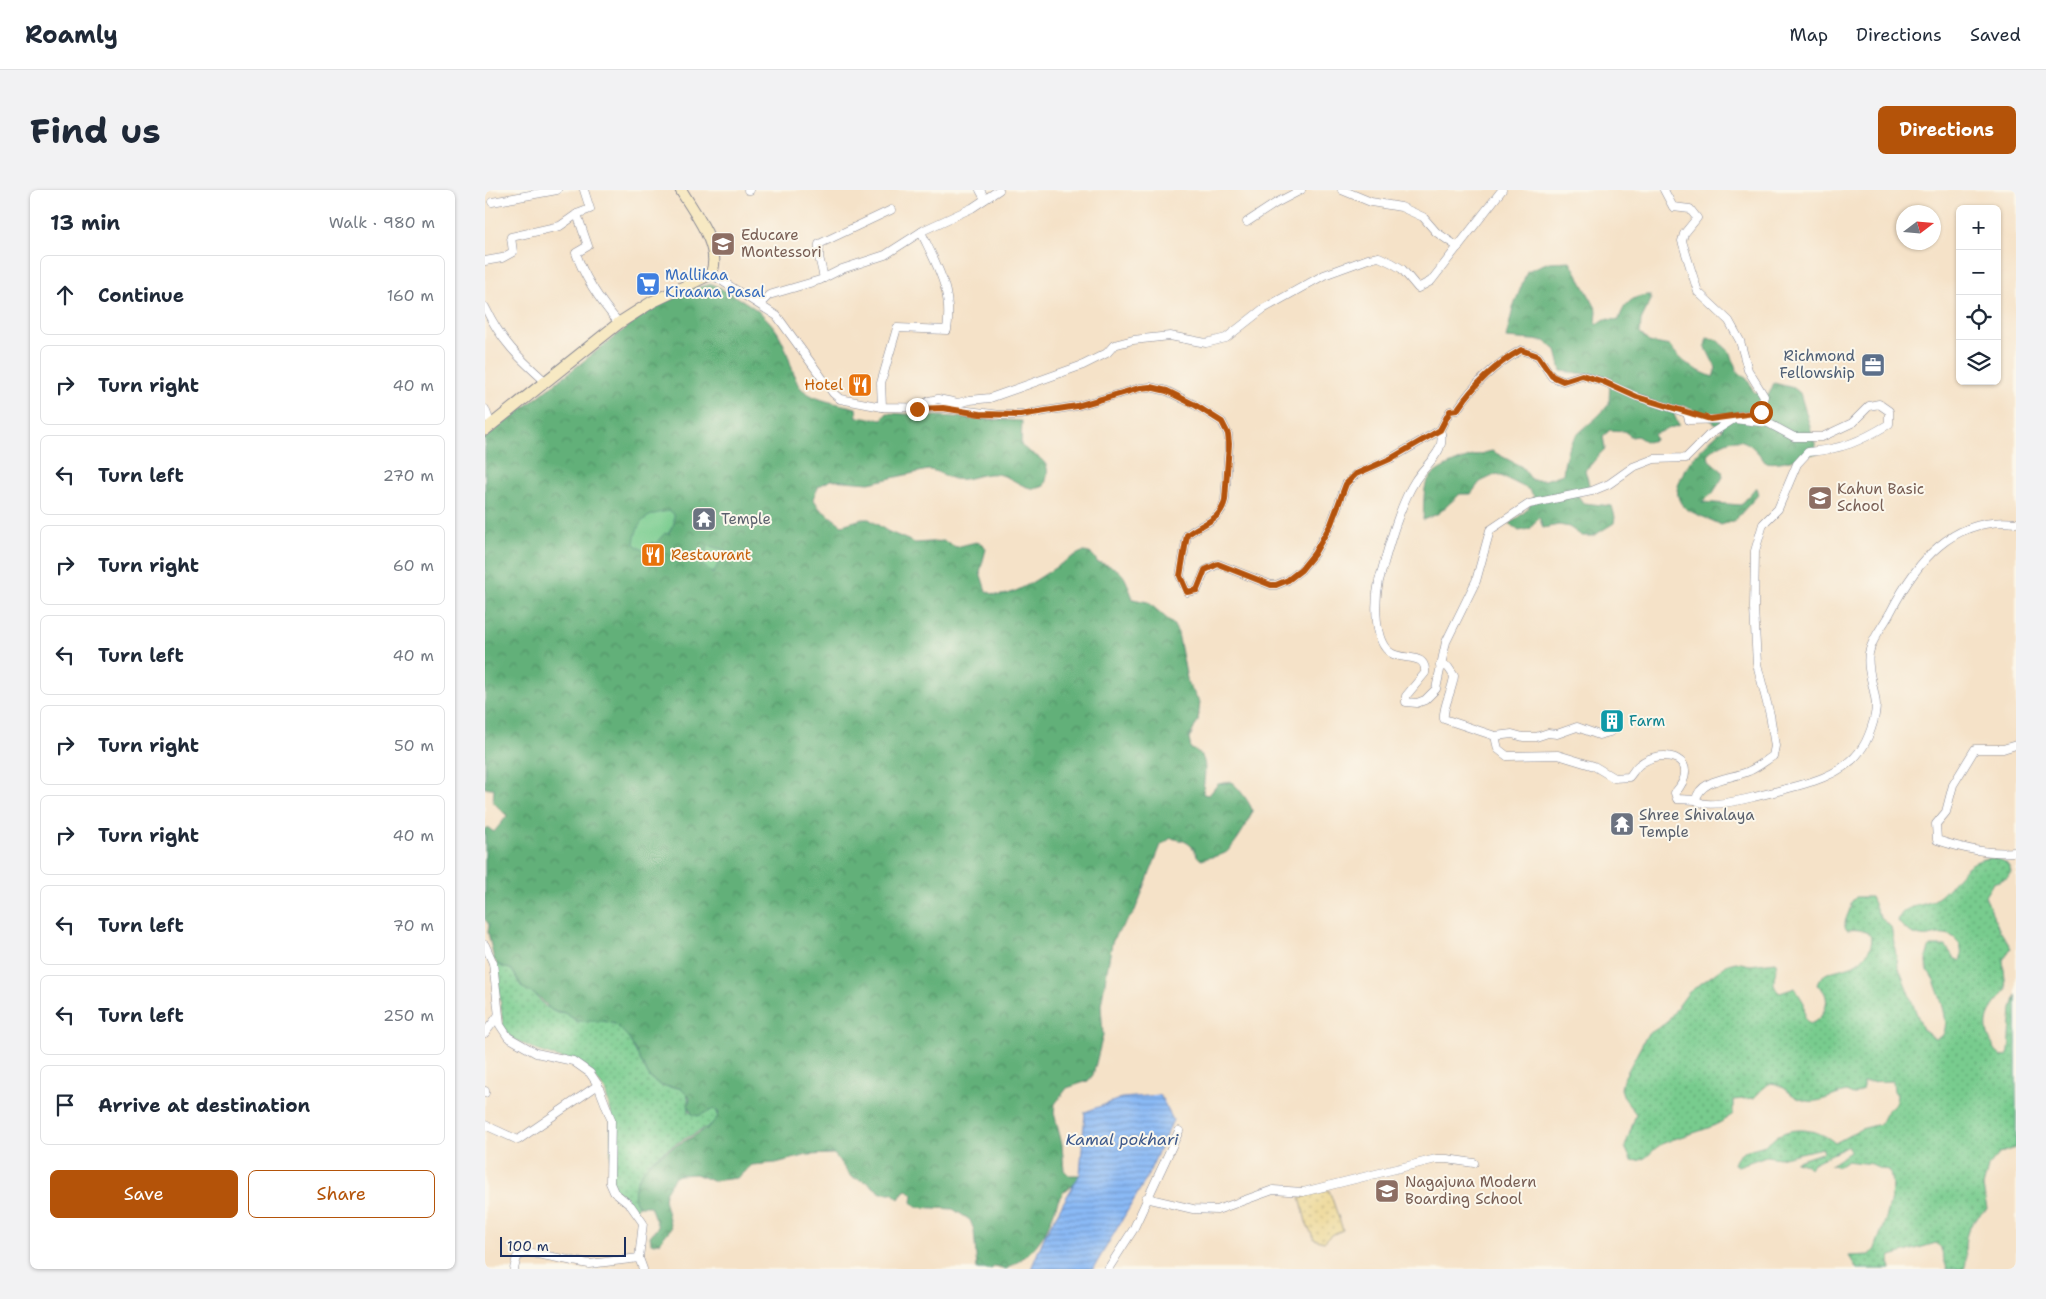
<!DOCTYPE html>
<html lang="en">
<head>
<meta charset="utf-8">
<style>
  :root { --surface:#fff; --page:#f2f2f3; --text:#1f2937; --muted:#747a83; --line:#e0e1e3; --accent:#b45309 }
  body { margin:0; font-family:"Shantell Sans",sans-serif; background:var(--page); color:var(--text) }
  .controls { position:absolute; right:15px; top:15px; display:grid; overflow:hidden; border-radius:8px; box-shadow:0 1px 4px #0004 }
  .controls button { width:45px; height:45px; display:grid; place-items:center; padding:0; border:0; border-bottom:1px solid var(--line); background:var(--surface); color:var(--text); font:25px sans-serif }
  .compass { position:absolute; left:1411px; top:15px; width:45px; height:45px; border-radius:50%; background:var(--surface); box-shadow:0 1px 4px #0004; rotate:74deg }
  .scale { position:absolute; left:15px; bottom:12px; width:126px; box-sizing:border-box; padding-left:5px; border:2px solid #1b2f5e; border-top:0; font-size:14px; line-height:18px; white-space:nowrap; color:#1b2f5e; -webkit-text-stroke:4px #fbf7ec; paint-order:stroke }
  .stop { position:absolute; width:15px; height:15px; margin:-11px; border:4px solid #b45309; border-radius:50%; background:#fff }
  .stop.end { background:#b45309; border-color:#fff; box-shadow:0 1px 5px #0008 }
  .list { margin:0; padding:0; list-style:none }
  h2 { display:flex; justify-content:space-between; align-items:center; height:65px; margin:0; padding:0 20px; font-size:21px }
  h2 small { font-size:16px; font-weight:400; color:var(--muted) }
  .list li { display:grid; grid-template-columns:32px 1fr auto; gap:15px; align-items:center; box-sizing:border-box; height:80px; margin:0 10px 10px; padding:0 10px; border:1px solid var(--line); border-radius:8px }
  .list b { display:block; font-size:19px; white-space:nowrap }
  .list em { font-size:16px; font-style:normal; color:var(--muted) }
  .actions { display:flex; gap:10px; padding:15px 20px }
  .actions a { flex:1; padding:11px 0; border:1px solid var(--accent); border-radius:8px; text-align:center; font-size:18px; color:var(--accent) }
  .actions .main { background:var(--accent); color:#fff }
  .icon { flex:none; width:28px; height:28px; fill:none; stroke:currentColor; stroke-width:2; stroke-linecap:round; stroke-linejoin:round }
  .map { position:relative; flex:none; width:1531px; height:1079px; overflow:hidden; border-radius:8px }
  header { display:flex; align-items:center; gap:30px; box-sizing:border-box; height:70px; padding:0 25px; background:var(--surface); border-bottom:1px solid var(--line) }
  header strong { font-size:24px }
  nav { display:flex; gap:28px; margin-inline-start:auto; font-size:18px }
  .intro { display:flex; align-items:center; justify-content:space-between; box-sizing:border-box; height:120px; padding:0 30px }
  h1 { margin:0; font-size:35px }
  .button { padding:12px 22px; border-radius:8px; background:var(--accent); color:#fff; font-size:18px; font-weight:700 }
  main { display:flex; gap:30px; padding:0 30px }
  aside { flex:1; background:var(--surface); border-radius:8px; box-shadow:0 1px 4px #0004 }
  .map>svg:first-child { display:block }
</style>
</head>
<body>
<header>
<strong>Roamly</strong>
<nav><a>Map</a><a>Directions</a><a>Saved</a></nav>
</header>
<div class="intro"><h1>Find us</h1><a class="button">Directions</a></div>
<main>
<aside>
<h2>13 min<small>Walk · 980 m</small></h2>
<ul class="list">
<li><svg class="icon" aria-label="ahead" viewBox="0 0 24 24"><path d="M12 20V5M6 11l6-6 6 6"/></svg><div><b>Continue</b></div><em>160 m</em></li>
<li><svg class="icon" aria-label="right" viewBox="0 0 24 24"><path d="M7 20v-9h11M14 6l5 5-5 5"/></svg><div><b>Turn right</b></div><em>40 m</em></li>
<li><svg class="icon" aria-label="left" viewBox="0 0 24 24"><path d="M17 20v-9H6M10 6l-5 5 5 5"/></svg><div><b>Turn left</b></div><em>270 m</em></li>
<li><svg class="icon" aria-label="right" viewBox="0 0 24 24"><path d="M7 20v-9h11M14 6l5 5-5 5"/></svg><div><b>Turn right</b></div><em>60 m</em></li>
<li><svg class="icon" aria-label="left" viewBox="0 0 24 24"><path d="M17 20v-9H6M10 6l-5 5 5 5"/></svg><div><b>Turn left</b></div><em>40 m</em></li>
<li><svg class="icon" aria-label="right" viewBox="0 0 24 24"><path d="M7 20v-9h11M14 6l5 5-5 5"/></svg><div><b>Turn right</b></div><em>50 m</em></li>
<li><svg class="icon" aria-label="right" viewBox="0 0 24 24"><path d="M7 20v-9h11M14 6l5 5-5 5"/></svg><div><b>Turn right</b></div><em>40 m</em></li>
<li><svg class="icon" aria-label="left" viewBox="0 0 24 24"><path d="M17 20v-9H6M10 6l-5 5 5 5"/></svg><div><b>Turn left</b></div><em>70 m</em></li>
<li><svg class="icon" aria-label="left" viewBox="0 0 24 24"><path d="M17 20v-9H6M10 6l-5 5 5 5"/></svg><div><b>Turn left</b></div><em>250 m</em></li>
<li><svg class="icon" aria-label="arrive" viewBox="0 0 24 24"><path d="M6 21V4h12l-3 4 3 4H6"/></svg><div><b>Arrive at destination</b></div></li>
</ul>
<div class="actions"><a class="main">Save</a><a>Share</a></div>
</aside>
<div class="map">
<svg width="1531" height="1079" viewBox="0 0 1531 1079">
  <defs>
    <pattern id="grass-dots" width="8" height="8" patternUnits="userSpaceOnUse" patternTransform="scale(1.25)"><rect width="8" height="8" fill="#78cc8e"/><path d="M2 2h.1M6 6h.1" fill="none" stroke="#62a677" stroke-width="1.8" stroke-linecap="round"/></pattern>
    <pattern id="forest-crowns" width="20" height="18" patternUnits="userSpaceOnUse" patternTransform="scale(1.25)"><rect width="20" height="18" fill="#62b079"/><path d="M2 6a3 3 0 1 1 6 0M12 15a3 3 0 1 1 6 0" fill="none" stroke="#509066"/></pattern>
    <pattern id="sand-dots" width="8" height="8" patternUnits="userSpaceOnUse" patternTransform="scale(1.25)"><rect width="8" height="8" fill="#eeda9e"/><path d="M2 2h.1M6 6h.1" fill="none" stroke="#ccbb8a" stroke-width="1.8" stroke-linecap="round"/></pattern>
    <pattern id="water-rules" width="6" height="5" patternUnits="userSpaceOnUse" patternTransform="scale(1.25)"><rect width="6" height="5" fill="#8ab9f5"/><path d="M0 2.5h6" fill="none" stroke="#7097ca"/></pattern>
  </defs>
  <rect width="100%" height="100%" fill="#fbf7ec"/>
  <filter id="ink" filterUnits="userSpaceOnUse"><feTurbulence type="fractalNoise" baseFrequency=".02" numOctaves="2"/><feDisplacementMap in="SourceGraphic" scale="10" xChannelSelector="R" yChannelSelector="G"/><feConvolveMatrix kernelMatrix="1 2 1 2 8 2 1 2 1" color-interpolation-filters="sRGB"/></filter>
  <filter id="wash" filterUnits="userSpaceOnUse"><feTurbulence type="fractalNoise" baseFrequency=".0096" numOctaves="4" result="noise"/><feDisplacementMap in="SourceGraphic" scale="20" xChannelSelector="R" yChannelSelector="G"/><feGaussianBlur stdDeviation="1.12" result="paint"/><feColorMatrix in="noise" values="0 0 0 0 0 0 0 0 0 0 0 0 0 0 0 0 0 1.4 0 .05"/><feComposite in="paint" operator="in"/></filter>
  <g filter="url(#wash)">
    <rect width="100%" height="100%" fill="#f5e2c8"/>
    <g fill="url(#grass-dots)" stroke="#4a7e76">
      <path d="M1505 668C1516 669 1523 671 1526 682L1522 688 1508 693 1500 706 1514 739 1526 758 1518 770 1521 799C1518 806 1511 811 1507 818 1496 837 1504 852 1516 867L1522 866 1524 862 1527 818 1531 805V958L1515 963 1503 977 1498 997 1502 1019C1487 1030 1480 1040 1480 1059 1481 1066 1482 1073 1479 1079H1462L1456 1059 1451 1053 1406 1066 1404 1073 1406 1079H1372L1364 1066 1385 1065 1390 1059C1398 1035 1413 1005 1404 980L1396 979 1387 974 1361 971 1353 976 1345 975 1365 962 1364 956 1328 973 1325 978 1322 975 1310 972 1339 962 1337 958 1294 968 1281 966 1253 976 1249 974C1253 960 1268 959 1280 955 1285 953 1288 949 1292 946 1310 935 1336 940 1350 953L1376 939 1395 934 1401 922 1411 912 1412 905 1409 901 1408 891 1378 892V900L1368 905 1361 902C1346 905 1333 915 1318 910 1305 907 1300 894 1286 893L1280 896 1269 908 1248 910V924C1227 941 1202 943 1179 953 1165 959 1162 974 1146 970L1140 957 1151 924 1138 906 1136 898 1138 890 1162 845 1181 833 1203 803 1243 774 1251 772 1265 775 1291 772C1293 784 1283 794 1295 803L1310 798 1319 813 1320 829 1325 834C1341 828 1349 805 1332 795 1337 776 1364 783 1377 769 1395 750 1386 737 1362 740L1360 737C1359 728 1366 722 1366 712L1371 707H1386L1395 727 1406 737 1413 776 1438 840 1450 849 1456 847C1467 836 1455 807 1450 793 1448 786 1441 781 1441 772 1441 766 1443 761 1445 756H1461L1469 768 1475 771C1479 760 1474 746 1460 744 1455 743 1450 745 1444 746 1433 748 1419 741 1413 731 1418 713 1437 718 1451 709 1473 694 1474 672 1505 668Z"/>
      <path d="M11 773 27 780 36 796 51 805 60 816 69 821 80 823 89 829 119 831 130 834 143 847 165 888 177 896 195 898 203 905 204 922 216 924 225 919 232 920 233 927 226 935C200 950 153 967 151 1001 150 1007 150 1011 153 1016L150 1020 126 994V922L120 900 100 876 53 861 25 847 18 836Z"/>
    </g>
    <g fill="url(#forest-crowns)" stroke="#3e706c">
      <path d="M1085 71 1112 120 1111 135 1120 129 1134 130C1138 114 1148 105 1165 105L1166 110 1156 130 1155 143 1164 152 1185 156C1197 173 1210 180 1228 187L1231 178 1220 156 1222 148 1232 150 1246 163 1252 182 1262 189 1269 202 1283 206 1289 193 1309 198 1315 203 1333 263C1314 266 1298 275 1280 272 1262 246 1249 243 1223 263L1224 270 1237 281 1238 287 1228 303 1217 312 1256 315 1271 297 1273 305 1249 331 1236 335C1226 329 1204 323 1198 316 1177 292 1222 253 1238 239L1216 223 1198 215 1189 225 1194 235 1169 244 1170 250 1162 252 1152 246 1147 247 1139 241 1125 240 1118 246 1120 259C1112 266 1108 274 1100 280L1105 298 1093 299 1092 304 1098 313 1127 316 1130 327 1129 333 1108 346H1097L1084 337 1074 335 1058 338 1054 327 1045 339 1034 341 1025 334 1043 319 1049 306 1043 299 1012 284 995 292 986 304H975L954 323 938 330C939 319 938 305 941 294 947 276 990 265 1007 261L1037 277 1047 290H1060L1078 284C1082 239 1099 245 1124 214L1125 187 1076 181 1071 160 1060 151 1021 148 1028 118 1042 81 1064 72Z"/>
      <path d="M227 94C252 107 277 118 293 143 302 158 305 174 311 190 318 210 353 213 371 218L372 227 397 229 402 223 537 231 536 255C549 269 571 267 559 296 543 304 531 289 516 285 500 280 484 292 469 289 460 287 453 280 443 280L384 293 346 290 334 296 328 308 335 319 357 335 377 329H384L402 341 430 353 459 351 471 357 491 352 498 354 501 359 495 382 501 401C506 403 511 406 516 405 537 404 576 371 597 362 606 362 609 365 612 372 639 379 639 384 648 409L663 412 688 434 693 443 703 494 715 512 713 530 704 549 706 559C727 564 718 589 718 604L724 605 733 594 746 592C751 594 766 614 767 620 767 628 747 660 740 663 733 667 725 666 717 670 711 668 711 660 705 655 700 650 693 650 686 648L676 655 649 723 631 744 627 753 616 815 618 845 608 885 603 891 582 898 570 914 569 923 577 954 579 980 584 985H597L595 992C570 1002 574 1014 564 1034 556 1054 540 1069 521 1079L511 1076 505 1079H492L489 1040 485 1030 468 1019 431 1017 427 1012 428 1005 423 1000 419 1001 414 1009 407 1003H396L382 992 366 987 349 964 322 965 291 973 267 975 252 988 227 991 211 984 194 985 189 988 180 1003 179 1009 186 1038 175 1052 169 1054 166 1053 165 1046 173 1037 165 1016H153C149 1011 149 1004 150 998 160 955 226 950 234 923L229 919 213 926 207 924 203 915 205 908 195 898 177 896 165 888 143 847 130 834 119 831H92L80 823 66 820 54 807 38 798 27 780 14 775 9 770 3 742 4 735 0 729V639L2 637 9 642 22 626 8 612 9 598H0V248L168 117 209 98Z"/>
    </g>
    <path fill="url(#sand-dots)" stroke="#84847e" d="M844 1000 858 1040 846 1045 839 1052 829 1049 821 1032 815 1007Z"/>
    <g fill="#78cc8e" stroke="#4a7e76">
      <path d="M185 321 189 324V333L183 344 180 343 170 354 167 352 160 362 149 354C152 330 161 324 185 321Z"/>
      <path d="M224 356 240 360 228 384 214 372Z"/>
    </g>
    <path fill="url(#water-rules)" stroke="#5274aa" d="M675 905 688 930 660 991 608 1079H546L561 1043 595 984 600 922 637 908Z"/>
  </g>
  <g filter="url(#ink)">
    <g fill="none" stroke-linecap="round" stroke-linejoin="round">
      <defs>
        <g id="street">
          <path d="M99 0 105 19 92 24 103 56 91 63C100 90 116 112 134 133"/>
          <path d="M263 0H265"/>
          <path d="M495 0 500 9"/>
          <path d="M857 0 886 12 916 17 938 27 951 42 973 57"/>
          <path d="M1179 0 1188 17 1205 19 1212 28 1199 44 1197 51 1213 102 1244 131 1255 151 1263 180 1279 206 1275 223 1254 226"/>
          <path d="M7 12 72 0"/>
          <path d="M762 32 791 13 816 0"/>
          <path d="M0 71 17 68 28 62 26 47 75 36 92 24"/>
          <path d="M226 84 292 126 348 203 355 209 397 217 458 218 516 225H535L592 216 655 198 665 197 682 201 710 215 737 232 743 244 744 254 740 310C735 332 718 332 702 345L695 386 702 402 712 400 720 381 733 374 786 395H791L803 390 816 380 829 364 846 334 861 294 871 284 905 269 955 240 965 221 972 220C989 194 1009 175 1036 160L1053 166 1067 187 1078 191 1097 185 1119 192 1152 207 1202 223 1204 230 1247 229"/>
          <path d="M339 88 334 67V54L406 20"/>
          <path d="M275 114 284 105 335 90 357 79 400 65 439 40 487 18 514 0"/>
          <path d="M0 117C16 151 34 168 61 192"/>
          <path d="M397 217 396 193 412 138 462 140C468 100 452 76 436 42"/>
          <path d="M0 219 6 235"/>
          <path d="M432 219 444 211 453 209 473 213 485 210 505 208 598 175 622 163 629 155 648 150 685 146 721 153 741 148 778 119 839 85 883 69 894 67 907 73 917 79 933 98 946 91 1017 0"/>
          <path d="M955 240C963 261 940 274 930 291 914 316 902 362 894 391 890 409 888 452 906 463 918 471 942 462 940 483L921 506V512L932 513 940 510 951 499 961 452 991 391 1005 340 1044 314 1107 301 1124 294 1148 277 1169 269 1201 268 1224 245 1249 229 1283 233 1309 247H1337L1367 233 1384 216 1394 214 1404 221V234C1374 252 1358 259 1323 262L1312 274 1293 319 1278 334 1270 361 1269 418 1272 474 1285 525 1290 556 1288 566C1280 571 1273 577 1264 581 1248 589 1215 588 1211 610 1220 619 1257 610 1269 607 1304 597 1352 592 1375 561 1383 551 1391 528 1391 515 1390 497 1381 481 1384 463 1387 448 1398 436 1405 423 1431 372 1467 326 1531 333"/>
          <path d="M955 475 963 477 969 486C968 499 957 518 959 529L1010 546 1013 559 1022 566 1073 565 1109 576 1129 588 1144 587C1147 584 1150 578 1154 575 1179 555 1219 570 1190 603L1192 609 1211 610"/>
          <path d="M1010 546 1027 544 1038 547H1051L1063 543 1072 544 1092 537 1114 545 1125 542"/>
          <path d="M1531 555 1518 559H1490L1468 595 1461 622 1451 634 1452 650C1479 659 1502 664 1531 662"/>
          <path d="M0 755 8 773 15 835 23 847 51 863 88 871 105 883 113 895 126 929 125 993 129 1002 146 1016 158 1033 154 1068 158 1079"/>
          <path d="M0 843 13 826"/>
          <path d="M0 901V903"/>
          <path d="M0 935 33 950 113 895"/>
          <path d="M661 1008 708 1019 732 1020 788 1000 818 1002 951 969H962L989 973"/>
          <path d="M29 1079 32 1067 42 1062 104 1074 154 1068"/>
          <path d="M623 1079 648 1040 694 941"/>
        </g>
        <path id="secondary" d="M0 240 134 133 167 112 226 84C238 57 209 23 196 0"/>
      </defs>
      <use href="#street" stroke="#888893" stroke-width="9"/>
      <use href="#secondary" stroke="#888893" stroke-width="13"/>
      <use href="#street" stroke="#fff" stroke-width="8"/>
      <use href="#secondary" stroke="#f7e9c3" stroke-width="11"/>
    </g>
  </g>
  <g fill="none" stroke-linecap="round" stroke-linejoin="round" filter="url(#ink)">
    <path stroke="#b45309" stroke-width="6" d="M432 219 458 218 495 224 535 225 592 216 655 198 665 197 682 201 710 215 737 232 743 244 744 254 740 310C735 332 718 332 702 345L695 386 702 402 712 400 720 380 733 374 786 395H791L803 390 816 380 829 364 846 334 861 294 871 284 905 269 955 240 965 221 972 220C989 195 1009 175 1036 160L1053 166 1067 186 1078 191 1097 185 1119 192 1152 207 1225 229 1276 222"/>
  </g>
  <defs>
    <symbol id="school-square" viewBox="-11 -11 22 22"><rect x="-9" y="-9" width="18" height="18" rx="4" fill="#8d6e63" stroke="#fbf7ec"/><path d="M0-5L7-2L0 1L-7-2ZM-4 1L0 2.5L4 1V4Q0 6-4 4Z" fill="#fff"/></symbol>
    <symbol id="supermarket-square" viewBox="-11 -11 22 22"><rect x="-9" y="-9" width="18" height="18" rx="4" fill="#3f7fe0" stroke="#fbf7ec"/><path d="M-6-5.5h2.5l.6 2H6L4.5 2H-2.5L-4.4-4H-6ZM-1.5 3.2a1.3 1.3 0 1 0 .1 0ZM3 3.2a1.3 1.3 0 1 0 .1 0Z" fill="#fff"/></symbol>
    <symbol id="office-square" viewBox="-11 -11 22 22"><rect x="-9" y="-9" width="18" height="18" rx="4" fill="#5c6f8a" stroke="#fbf7ec"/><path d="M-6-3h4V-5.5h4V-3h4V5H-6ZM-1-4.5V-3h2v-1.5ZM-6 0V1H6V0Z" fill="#fff"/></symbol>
    <symbol id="restaurant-square" viewBox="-11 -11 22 22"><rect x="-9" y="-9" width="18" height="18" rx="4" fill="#e8710a" stroke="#fbf7ec"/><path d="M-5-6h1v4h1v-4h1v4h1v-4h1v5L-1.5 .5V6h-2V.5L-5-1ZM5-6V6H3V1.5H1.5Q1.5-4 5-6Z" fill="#fff"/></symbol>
    <symbol id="temple-square" viewBox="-11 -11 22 22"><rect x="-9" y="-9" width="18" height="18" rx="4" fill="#6b7280" stroke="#fbf7ec"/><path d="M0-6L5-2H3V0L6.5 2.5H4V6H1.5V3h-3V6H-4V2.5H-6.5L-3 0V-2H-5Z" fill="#fff"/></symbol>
    <symbol id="building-square" viewBox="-11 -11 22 22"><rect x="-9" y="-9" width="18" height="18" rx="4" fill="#0f9aa8" stroke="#fbf7ec"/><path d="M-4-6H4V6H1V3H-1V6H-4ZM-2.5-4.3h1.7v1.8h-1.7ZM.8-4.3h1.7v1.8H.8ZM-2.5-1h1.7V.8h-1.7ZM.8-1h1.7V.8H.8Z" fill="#fff"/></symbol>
  </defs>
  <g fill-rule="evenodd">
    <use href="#school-square" x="224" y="40" width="28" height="28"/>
    <use href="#supermarket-square" x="149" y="80" width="28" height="28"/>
    <use href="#office-square" x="1374" y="161" width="28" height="28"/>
    <use href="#restaurant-square" x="361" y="181" width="28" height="28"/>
    <use href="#school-square" x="1321" y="294" width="28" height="28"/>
    <use href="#temple-square" x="205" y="315" width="28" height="28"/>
    <use href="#restaurant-square" x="154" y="351" width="28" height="28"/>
    <use href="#building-square" x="1113" y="517" width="28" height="28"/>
    <use href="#temple-square" x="1123" y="620" width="28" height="28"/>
    <use href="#school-square" x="888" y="987" width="28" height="28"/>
  </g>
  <g text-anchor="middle" stroke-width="4" stroke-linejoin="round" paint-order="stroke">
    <g font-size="15" fill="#785e54" stroke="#fbf7ec" text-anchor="start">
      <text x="256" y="50">Educare<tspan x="256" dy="17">Montessori</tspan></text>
      <text x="1352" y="304">Kahun Basic<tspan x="1352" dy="17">School</tspan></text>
      <text x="920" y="997">Nagajuna Modern<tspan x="920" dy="17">Boarding School</tspan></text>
    </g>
    <g font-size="15" fill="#366cbe" stroke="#fbf7ec" text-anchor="start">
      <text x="180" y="90">Mallikaa<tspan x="180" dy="17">Kiraana Pasal</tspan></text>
    </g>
    <g font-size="15" fill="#4e5e75" stroke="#fbf7ec" text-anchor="end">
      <text x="1370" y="171">Richmond<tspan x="1370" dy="17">Fellowship</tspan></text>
    </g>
    <g font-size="15" fill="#c56008" stroke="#fbf7ec" text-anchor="end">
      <text x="358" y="200">Hotel</text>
      <text x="186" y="370" text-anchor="start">Restaurant</text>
    </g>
    <g font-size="15" fill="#5b616d" stroke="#fbf7ec" text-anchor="start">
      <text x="236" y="334">Temple</text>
      <text x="1154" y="630">Shree Shivalaya<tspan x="1154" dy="17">Temple</tspan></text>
    </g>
    <g font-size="15" fill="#0d838f" stroke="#fbf7ec" text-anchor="start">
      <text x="1144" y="536">Farm</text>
    </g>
    <g font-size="16" font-style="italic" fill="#3c588b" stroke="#fbf7ec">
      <text x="637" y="955">Kamal pokhari</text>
    </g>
  </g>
</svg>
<div class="controls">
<button>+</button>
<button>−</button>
<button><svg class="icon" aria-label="locate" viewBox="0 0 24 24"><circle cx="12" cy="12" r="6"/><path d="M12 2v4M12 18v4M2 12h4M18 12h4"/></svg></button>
<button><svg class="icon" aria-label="layers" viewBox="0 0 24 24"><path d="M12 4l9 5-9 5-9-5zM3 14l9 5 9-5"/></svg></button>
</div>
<svg class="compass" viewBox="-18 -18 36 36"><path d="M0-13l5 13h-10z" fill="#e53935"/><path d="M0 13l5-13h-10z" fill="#747a83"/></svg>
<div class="scale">100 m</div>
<div class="stop" style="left:1276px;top:222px"></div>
<div class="stop end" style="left:432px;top:219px"></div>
</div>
</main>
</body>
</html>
